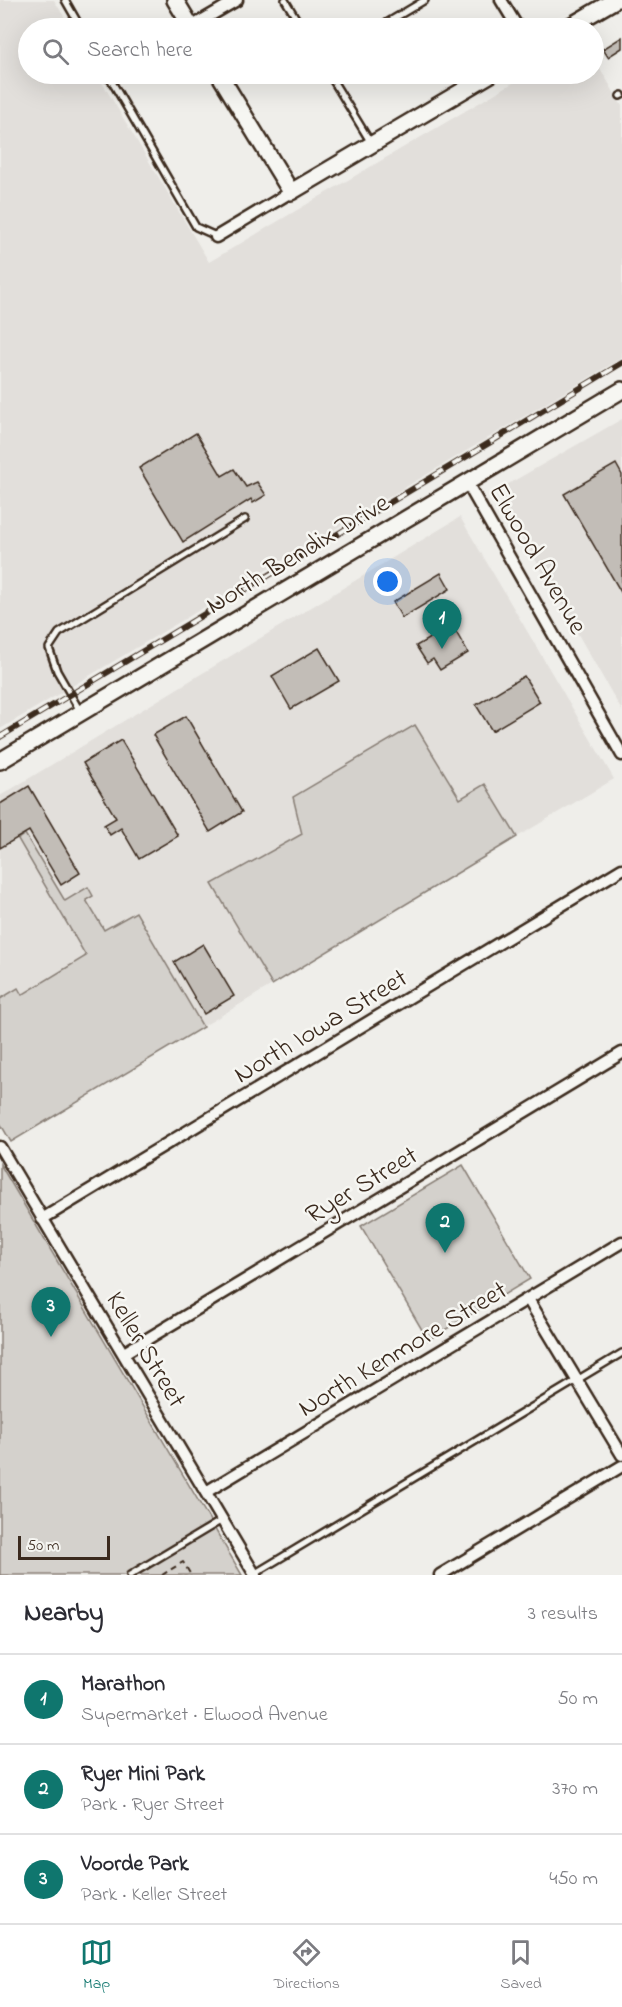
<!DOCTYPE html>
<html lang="en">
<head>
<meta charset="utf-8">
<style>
  :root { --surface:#fff; --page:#f7f7f7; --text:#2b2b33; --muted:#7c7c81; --line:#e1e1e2; --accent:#0f766e }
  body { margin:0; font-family:"Indie Flower",sans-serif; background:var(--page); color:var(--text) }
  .scale { position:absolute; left:18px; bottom:15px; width:92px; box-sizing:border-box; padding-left:6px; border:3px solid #3b2a1e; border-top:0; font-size:16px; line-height:21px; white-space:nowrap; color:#3b2a1e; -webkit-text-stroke:4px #f6f6f2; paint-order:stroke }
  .you { position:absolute; left:388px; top:582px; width:21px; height:21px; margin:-15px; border:4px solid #fff; border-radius:50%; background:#1a73e8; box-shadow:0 0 0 9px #1a73e833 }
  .badge { display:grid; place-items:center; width:39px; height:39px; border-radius:50%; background:var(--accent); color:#fff; font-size:20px; font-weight:700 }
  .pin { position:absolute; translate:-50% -50px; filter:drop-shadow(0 2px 3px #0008) }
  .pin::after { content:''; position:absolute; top:32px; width:21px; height:18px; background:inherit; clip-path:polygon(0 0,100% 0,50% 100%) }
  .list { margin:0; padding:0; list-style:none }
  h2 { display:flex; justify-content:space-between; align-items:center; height:78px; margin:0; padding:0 24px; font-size:26px }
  h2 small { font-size:20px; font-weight:400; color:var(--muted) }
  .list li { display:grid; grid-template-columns:39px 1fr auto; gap:18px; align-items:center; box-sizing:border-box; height:90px; padding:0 24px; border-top:2px solid var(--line) }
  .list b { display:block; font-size:22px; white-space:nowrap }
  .list p { margin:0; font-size:20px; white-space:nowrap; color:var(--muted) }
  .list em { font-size:20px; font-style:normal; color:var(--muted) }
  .icon { flex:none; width:33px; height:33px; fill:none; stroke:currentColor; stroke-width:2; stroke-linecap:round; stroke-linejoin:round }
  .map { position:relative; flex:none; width:622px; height:1575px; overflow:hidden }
  .search { position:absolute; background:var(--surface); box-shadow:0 6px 24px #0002; left:18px; right:18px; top:18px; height:66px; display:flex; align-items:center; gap:15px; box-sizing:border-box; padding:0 21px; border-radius:33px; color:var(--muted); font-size:22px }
  .sheet { height:348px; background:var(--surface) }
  nav { display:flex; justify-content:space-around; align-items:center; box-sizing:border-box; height:84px; border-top:2px solid var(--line); background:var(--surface); font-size:16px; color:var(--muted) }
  nav a { display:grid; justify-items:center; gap:3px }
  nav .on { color:var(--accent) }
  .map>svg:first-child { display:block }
</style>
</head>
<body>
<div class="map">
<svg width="622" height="1575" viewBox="0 0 622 1575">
  <rect width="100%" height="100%" fill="#efeeea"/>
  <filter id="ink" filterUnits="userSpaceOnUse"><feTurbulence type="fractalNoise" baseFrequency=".0167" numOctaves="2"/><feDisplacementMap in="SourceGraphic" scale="12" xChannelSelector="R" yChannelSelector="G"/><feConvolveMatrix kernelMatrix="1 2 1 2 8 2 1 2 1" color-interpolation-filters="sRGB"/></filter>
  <g filter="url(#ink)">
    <g fill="#e2dfdb">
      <path d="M0 0H54L71 28H28V74H97L209 262 528 74H594V58L622 106V358L0 729Z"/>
      <path d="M622 419V711L496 491Z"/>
      <path d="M460 517 614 779 517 837 485 785 460 799 415 725 294 797 302 833 212 884 272 985 11 1142 0 1123V796Z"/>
    </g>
    <g fill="#d4d1cc" stroke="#887e75" stroke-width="1.5">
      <path d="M415 725 460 799 485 784 517 837 272 985 212 884 302 834 293 797Z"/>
      <path d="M25 834 65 901 88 887 93 896 86 900 104 930 136 912 203 1027 11 1142 0 1123V999L18 988 22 995 86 956 18 839Z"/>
      <path d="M0 1164 242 1575H0Z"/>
      <path d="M463 1165 530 1279 428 1340 361 1226Z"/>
    </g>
    <g fill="#c2bdb7" stroke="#3b2a1e" stroke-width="1.5">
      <path d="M622 37V48L608 57 603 49Z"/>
      <path d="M196 433 222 476 234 469 246 487 257 482 266 495 253 503 251 499 183 542 139 468Z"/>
      <path d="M616 464 622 475V594L564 494Z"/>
      <path d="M441 573 450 589 402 618 393 602Z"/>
      <path d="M452 625 468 653 440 670 433 659 427 663 416 646Z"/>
      <path d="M319 648 339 681 291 709 272 676Z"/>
      <path d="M524 676 540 702 492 731 476 705Z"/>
      <path d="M186 716 242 812 210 832 153 735Z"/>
      <path d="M121 740 178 836 139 859 121 828 110 835 104 825 116 818 83 763Z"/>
      <path d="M29 786 80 873 61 885 29 831 0 848V804Z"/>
      <path d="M203 944 234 996 204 1014 174 962Z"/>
    </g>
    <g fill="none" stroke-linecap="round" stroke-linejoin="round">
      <defs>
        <g id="lane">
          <path d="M65 0 81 28"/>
          <path d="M285 0 302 28"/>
          <path d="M378 28 425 0"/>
          <path d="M329 74 371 143"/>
          <path d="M108 75 196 227 216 236"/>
          <path d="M620 96 622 95"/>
          <path d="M80 711 57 671 49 648 59 633 245 519"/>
          <path d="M254 1574 622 1353"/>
          <path d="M130 1575 222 1520"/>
        </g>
        <g id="street">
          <path d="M501 0 518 28"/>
          <path d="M189 28 237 0"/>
          <path d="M109 76 113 74"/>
          <path d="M216 237 291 192"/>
          <path d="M466 481 622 755"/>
          <path d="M0 1147 255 1575"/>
          <path d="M42 1219 622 869"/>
          <path d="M528 1299 622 1455"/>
          <path d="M124 1353 622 1053"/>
          <path d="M206 1492 622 1242"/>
          <path d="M440 1575 622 1466"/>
        </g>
        <g id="secondary">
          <path d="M175 0 192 28"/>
          <path d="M567 28 615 0"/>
          <path d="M219 74 291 192 491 74"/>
          <path d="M0 761 622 390"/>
        </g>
      </defs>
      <use href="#lane" stroke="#3b2a1e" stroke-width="10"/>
      <use href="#street" stroke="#3b2a1e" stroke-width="15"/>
      <use href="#secondary" stroke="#3b2a1e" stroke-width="20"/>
      <path stroke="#3b2a1e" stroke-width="2" stroke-dasharray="6 4.5" stroke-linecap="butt" d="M162 1575 183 1562 191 1575"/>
      <use href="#lane" stroke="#f6f6f2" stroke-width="5"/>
      <use href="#street" stroke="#f6f6f2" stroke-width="10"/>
      <use href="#secondary" stroke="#f6f6f2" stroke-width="15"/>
      <defs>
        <path id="rail" d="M0 737 622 363"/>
      </defs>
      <use href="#rail" stroke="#3b2a1e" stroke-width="6"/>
      <use href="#rail" stroke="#f6f6f2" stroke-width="4" stroke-dasharray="11" stroke-linecap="butt"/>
    </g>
  </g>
  <g text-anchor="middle" stroke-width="5" stroke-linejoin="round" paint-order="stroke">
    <g font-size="27" fill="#3b2a1e" stroke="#f6f6f2">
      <text transform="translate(297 553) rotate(-31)" y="9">North Bendix Drive</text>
      <text transform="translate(539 558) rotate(60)" y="9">Elwood Avenue</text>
      <text transform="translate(320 1025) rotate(-31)" y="9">North Iowa Street</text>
      <text transform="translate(361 1184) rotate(-31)" y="9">Ryer Street</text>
      <text transform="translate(402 1348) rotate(-31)" y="9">North Kenmore Street</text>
      <text transform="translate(147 1349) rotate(59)" y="9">Keller Street</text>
    </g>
  </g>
</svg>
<div class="scale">50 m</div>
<div class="you"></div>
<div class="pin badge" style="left:442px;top:649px">1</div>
<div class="pin badge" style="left:445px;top:1253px">2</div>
<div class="pin badge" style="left:51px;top:1337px">3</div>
<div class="search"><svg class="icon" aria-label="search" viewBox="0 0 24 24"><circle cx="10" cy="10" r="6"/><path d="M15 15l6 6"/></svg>Search here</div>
</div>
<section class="sheet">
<h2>Nearby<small>3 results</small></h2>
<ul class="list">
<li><span class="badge">1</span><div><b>Marathon</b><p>Supermarket · Elwood Avenue</p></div><em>50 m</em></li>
<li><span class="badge">2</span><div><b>Ryer Mini Park</b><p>Park · Ryer Street</p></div><em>370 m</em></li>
<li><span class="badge">3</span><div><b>Voorde Park</b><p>Park · Keller Street</p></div><em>450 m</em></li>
</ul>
</section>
<nav>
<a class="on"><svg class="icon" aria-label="map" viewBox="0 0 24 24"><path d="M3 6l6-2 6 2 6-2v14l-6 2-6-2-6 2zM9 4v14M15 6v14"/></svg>Map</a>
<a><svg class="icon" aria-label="directions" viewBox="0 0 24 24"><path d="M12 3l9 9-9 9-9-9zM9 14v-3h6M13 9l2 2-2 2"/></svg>Directions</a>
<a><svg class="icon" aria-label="saved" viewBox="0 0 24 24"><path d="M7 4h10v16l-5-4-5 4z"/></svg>Saved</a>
</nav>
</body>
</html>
